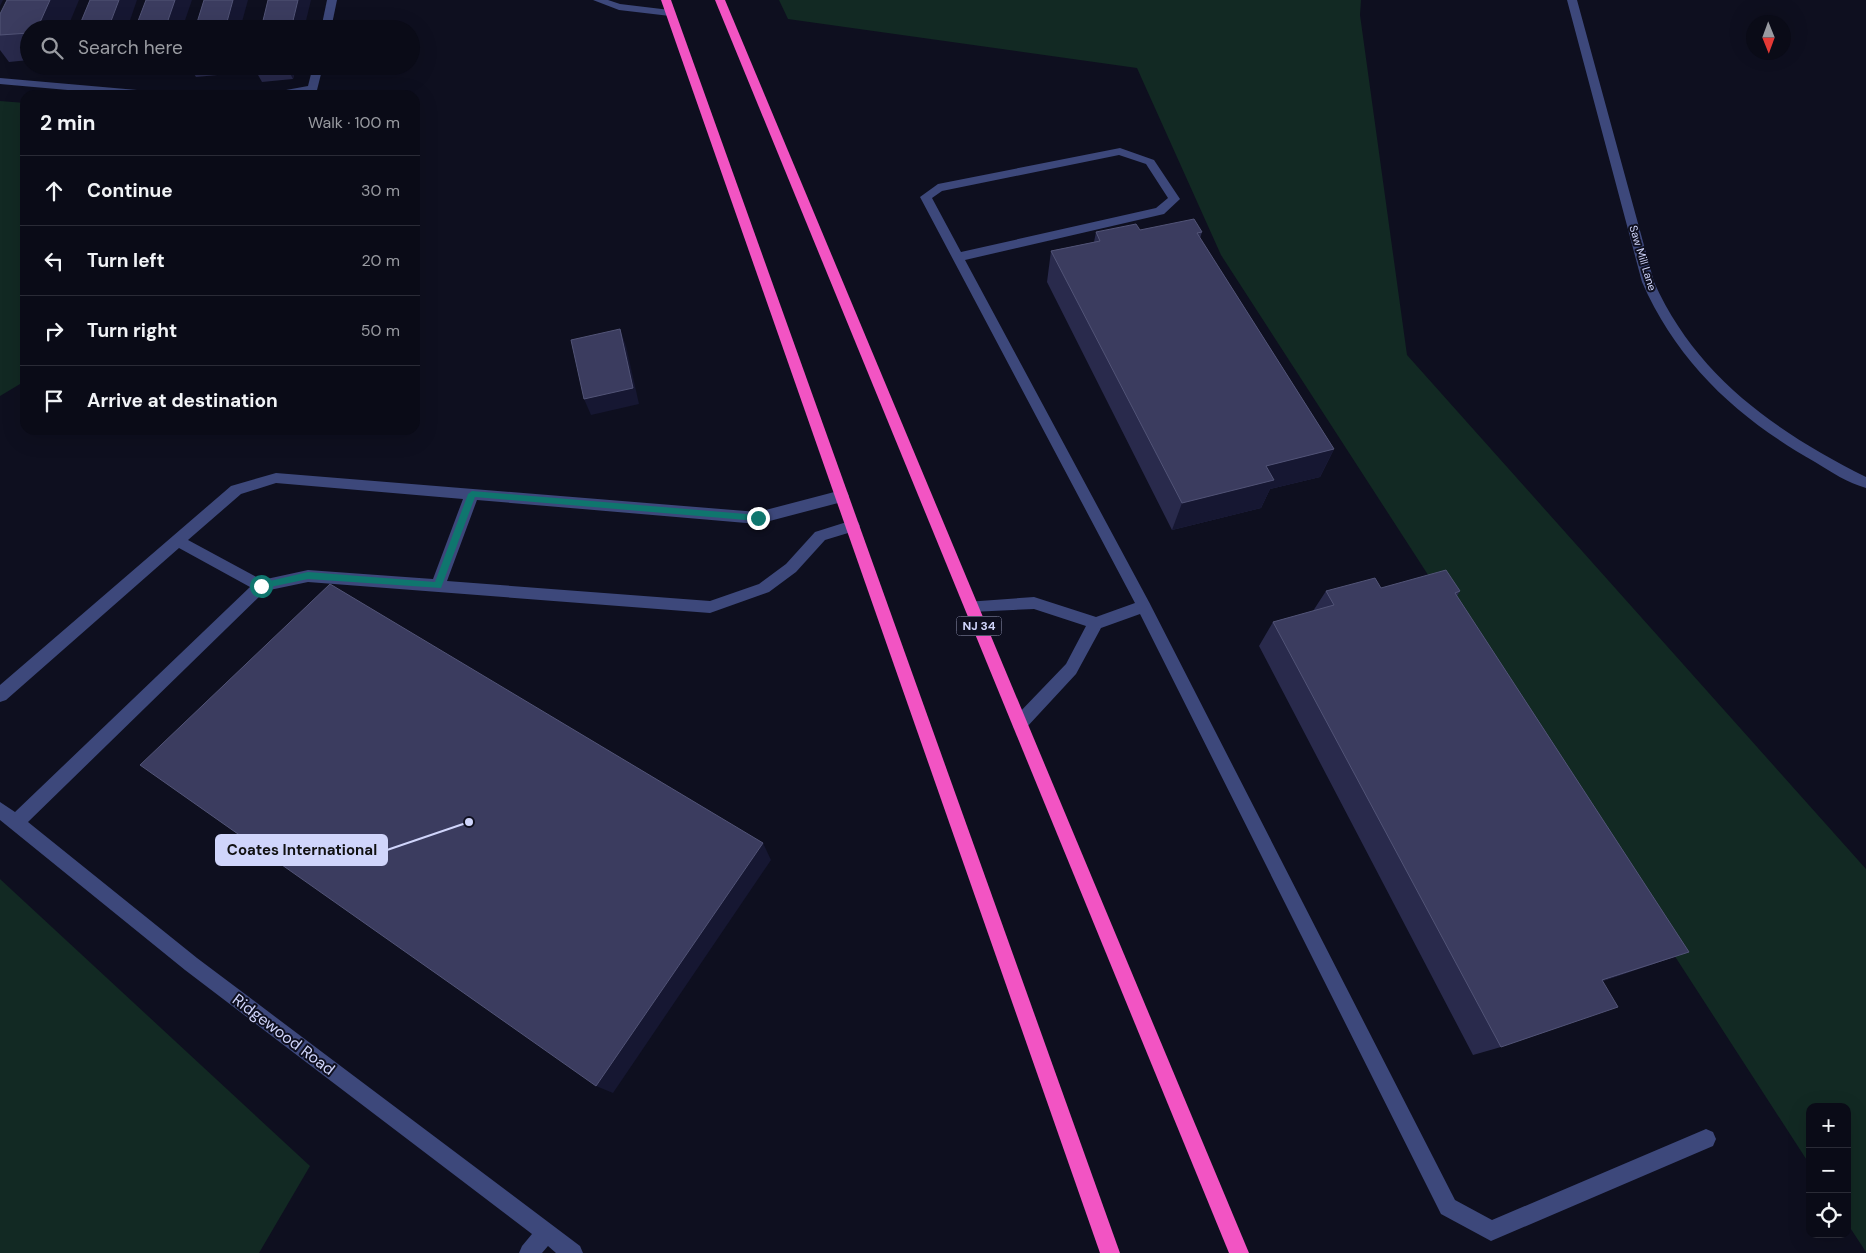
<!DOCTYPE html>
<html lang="en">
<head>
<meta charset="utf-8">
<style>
  :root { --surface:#0a0b17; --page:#181924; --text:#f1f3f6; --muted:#999ba1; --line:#2a2b36 }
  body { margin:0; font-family:"DM Sans",sans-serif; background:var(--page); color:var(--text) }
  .controls { position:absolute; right:15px; bottom:15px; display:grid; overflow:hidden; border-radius:10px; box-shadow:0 5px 20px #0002 }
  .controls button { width:45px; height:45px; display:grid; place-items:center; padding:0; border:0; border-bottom:1px solid var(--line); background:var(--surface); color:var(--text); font:25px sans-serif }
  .compass { position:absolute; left:1746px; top:15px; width:45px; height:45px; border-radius:50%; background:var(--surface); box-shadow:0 5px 20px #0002; rotate:179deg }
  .stop { position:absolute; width:15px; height:15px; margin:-11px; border:4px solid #0f766e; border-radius:50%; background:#fff }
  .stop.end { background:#0f766e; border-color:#fff; box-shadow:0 1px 5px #0008 }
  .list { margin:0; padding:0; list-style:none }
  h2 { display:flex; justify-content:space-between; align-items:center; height:65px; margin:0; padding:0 20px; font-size:21px }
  h2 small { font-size:16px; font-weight:400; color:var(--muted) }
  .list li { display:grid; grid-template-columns:32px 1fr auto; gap:15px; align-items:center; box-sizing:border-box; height:70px; padding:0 20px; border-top:1px solid var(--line) }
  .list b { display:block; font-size:19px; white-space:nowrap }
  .list em { font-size:16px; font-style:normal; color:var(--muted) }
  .icon { flex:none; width:28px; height:28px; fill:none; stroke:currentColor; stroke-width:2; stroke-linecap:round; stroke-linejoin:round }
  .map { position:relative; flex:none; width:1866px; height:1253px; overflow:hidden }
  .search { position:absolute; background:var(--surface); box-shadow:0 5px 20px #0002; left:20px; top:20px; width:400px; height:55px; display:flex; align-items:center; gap:12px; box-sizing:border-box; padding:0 18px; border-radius:28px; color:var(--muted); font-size:19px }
  .panel { position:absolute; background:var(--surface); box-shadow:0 5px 20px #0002; left:20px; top:90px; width:400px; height:345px; border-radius:15px }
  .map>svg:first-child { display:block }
</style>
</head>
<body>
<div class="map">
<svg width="1866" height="1253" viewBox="0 0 1866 1253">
  <rect width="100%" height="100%" fill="#0e0f1f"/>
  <g fill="#122923">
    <path d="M779 0H1361L1360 15 1407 355 1866 869V1252L1847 1223V1107H1810V1165L1221 255 1137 68 788 19Z"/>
    <path d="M0 101 25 103V381L0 396Z"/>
    <path d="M0 879 310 1166 259 1253H0Z"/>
  </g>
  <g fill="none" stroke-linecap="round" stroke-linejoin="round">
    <g fill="#3d487b" fill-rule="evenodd">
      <path d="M327 0H337L331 29H321Z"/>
      <path d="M593 0H608L620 4 670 10 675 13 670 16 619 10Z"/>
      <path d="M1567 0H1577L1654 282C1696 376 1776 432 1866 477V488C1848 483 1831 472 1815 462 1739 419 1678 364 1642 282Z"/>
      <path d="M313 66H323L317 90 292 95H270L275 92 308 86Z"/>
      <path d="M0 78 160 92 165 95H124L0 84Z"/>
      <path d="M1120 148 1154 160 1180 199 1164 214 965 260 1149 602 1455 1200 1492 1220 1706 1129 1713 1132 1716 1139 1713 1146 1491 1241 1441 1214 1140 614 1101 628 1076 674 1026 728 1020 730 1014 728 1012 723 1014 718 1066 664 1086 626 1034 609 971 612 966 610 964 606 966 602 1034 597 1096 617 1135 603 920 197 938 184ZM1119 155 1146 164 1168 198 1156 208 961 252 932 198 942 191Z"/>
      <path d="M276 473 758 512 842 490 847 492 849 496 847 500 842 502 758 524 477 500 447 581 710 601 759 584 786 564 815 532 853 520 858 522 860 526 858 530 825 540 796 572 769 592 710 613 308 582 265 591 28 822 197 958 580 1246 583 1253H556L548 1246 542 1253H519L522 1246 532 1234 185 970 0 820V802L15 812 250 587 179 548 6 700 0 702V685L231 486ZM276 483 463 499 433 579 308 570 262 580 188 540 241 494Z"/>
    </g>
    <g fill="#f254c3" fill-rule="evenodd">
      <path d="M661 0H671L1120 1253H1100Z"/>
      <path d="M715 0H725L1249 1253H1229Z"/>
    </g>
  </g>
  <g fill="#292a4c">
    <path d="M0 14 29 29V60L9 62 0 50Z"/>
    <path d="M134 66H170L169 69 138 71Z"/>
    <path d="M189 66H230L228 74 196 77Z"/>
    <path d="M253 66H296L293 79 262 82Z"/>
    <path d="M1140 230 1202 232 1200 238 1334 449 1320 477 1270 489 1261 508 1172 530 1047 282 1051 251 1094 242 1096 232Z"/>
    <path d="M1381 588 1460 591 1457 596 1689 952 1603 981 1501 1047 1473 1055 1259 646 1273 622 1313 611 1326 591Z"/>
  </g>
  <g fill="#161732">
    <path d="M0 0H3L0 6Z"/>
    <path d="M50 0H79L67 29H37Z"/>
    <path d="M119 0H137L127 29H108Z"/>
    <path d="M175 0H192L182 29H165Z"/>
    <path d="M233 0H248L240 29H225Z"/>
    <path d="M298 0H311L304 29H291Z"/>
    <path d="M223 66H230L228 74Z"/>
    <path d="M286 66H296L293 79Z"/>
    <path d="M620 329 626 346 639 404 591 415 584 399Z"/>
    <path d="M1334 449 1320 477 1270 489 1261 508 1172 530 1182 503 1266 466Z"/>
    <path d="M763 843 771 860 613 1093 596 1086Z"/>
    <path d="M1689 952 1652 964 1570 992 1602 980Z"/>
  </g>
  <g fill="#3b3c5f" stroke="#525477">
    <path d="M7 0H50L37 29H29V33L0 35V14Z"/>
    <path d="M90 0H119L108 29H78Z"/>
    <path d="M146 0H175L165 29H135Z"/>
    <path d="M204 0H233L225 29H195Z"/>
    <path d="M268 0H298L291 29H261Z"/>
    <path d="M1194 219 1202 232 1197 233 1334 449 1266 466 1274 480 1182 503 1051 251 1100 241 1096 232 1136 224 1140 230Z"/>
    <path d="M620 329 633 388 584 399 571 340Z"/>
    <path d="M1446 570 1460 591 1455 593 1689 952 1602 980 1618 1007 1501 1047 1273 622 1334 605 1326 591 1375 578 1381 588Z"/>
    <path d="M330 584 763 843 596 1086 140 765Z"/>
  </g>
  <path fill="#0f766e" d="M472 491 758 515 762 518 758 521 475 497 441 588 308 579 261 589 257 586 261 583 308 572 435 582 468 494Z"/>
  <g text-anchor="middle" stroke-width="4" stroke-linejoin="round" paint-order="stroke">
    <g font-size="11" fill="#d0d5fb" stroke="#0e0f1f">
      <text transform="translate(1643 258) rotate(73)" y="4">Saw Mill Lane</text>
    </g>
    <rect fill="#0e0f1f" stroke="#969ab9" stroke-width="1" x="956.5" y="616.5" width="45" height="19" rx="4"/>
    <g font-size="12" font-weight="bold" fill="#d0d5fb">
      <text x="979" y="630">NJ 34</text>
    </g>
    <g font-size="16" fill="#d0d5fb" stroke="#0e0f1f">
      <text transform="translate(284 1034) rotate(37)" y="6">Ridgewood Road</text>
    </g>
  </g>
  <path fill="none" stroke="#d0d5fb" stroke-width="2" d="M469 822L387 850"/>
  <circle fill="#d0d5fb" stroke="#0e0f1f" stroke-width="2" cx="469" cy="822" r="5"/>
  <rect fill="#d0d5fb" stroke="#d0d5fb" stroke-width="2" x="216" y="835" width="171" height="30" rx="5"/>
  <g font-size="15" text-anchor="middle" font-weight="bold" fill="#111">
    <text x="302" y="855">Coates International</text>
  </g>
</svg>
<div class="controls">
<button>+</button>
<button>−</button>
<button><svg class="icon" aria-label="locate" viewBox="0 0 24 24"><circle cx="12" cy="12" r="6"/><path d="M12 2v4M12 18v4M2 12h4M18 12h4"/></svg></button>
</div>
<svg class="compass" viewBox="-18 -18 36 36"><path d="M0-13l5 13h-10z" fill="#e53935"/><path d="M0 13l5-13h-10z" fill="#999ba1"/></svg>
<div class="stop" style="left:261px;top:586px"></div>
<div class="stop end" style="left:758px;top:518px"></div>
<div class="search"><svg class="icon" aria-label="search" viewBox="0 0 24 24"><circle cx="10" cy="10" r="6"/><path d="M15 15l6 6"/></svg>Search here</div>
<section class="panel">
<h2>2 min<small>Walk · 100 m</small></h2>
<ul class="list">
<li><svg class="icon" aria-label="ahead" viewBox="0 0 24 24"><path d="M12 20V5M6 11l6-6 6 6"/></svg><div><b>Continue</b></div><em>30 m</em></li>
<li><svg class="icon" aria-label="left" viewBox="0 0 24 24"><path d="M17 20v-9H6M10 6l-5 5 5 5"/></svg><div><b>Turn left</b></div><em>20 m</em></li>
<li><svg class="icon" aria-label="right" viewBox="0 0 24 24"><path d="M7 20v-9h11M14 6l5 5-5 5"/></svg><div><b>Turn right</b></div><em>50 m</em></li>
<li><svg class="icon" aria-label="arrive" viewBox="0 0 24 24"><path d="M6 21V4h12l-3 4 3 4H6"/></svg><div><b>Arrive at destination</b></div></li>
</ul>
</section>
</div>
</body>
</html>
